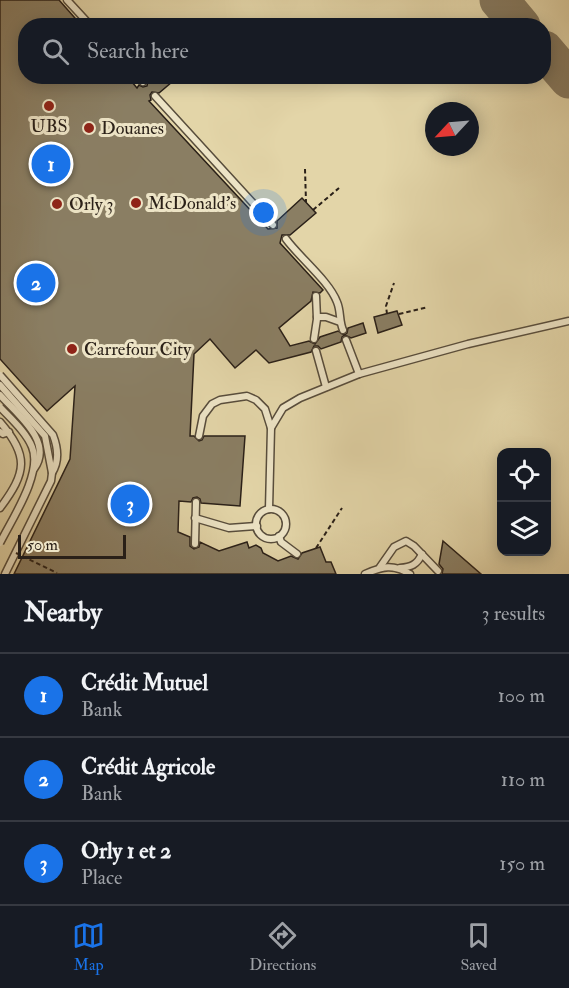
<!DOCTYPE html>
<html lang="en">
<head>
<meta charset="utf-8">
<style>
  :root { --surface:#171b24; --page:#20242c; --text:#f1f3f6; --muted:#9ea1a6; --line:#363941; --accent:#1a73e8 }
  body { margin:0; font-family:"IM FELL Double Pica",serif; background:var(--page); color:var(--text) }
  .controls { position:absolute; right:18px; bottom:18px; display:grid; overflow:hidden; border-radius:12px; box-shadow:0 3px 15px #0003 }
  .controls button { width:54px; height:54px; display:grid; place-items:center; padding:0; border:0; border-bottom:2px solid var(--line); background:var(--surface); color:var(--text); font:30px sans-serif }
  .compass { position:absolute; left:425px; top:102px; width:54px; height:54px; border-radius:50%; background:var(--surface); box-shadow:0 3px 15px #0003; rotate:244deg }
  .scale { position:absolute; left:18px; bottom:15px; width:108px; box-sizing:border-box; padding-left:6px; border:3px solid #2a2018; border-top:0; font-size:16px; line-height:21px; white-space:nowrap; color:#2a2018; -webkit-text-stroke:4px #ede4c6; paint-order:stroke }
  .you { position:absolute; left:264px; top:213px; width:21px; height:21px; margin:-15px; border:4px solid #fff; border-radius:50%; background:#1a73e8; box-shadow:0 0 0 9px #1a73e833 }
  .badge { display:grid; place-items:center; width:39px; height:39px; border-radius:50%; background:var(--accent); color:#fff; font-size:20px; font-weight:700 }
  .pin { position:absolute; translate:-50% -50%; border:3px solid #fff; box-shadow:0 2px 6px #0006 }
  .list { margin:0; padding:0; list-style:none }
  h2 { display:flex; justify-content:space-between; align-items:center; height:78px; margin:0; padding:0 24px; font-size:26px }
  h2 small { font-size:20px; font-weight:400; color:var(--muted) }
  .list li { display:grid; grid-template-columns:39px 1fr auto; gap:18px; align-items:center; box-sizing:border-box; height:84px; padding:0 24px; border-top:2px solid var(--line) }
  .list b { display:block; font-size:22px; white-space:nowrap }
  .list p { margin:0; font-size:20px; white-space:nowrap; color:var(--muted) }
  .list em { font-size:20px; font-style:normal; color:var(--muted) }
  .icon { flex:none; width:33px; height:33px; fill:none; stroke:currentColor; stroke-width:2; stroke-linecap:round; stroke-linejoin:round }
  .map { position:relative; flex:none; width:569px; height:574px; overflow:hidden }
  .search { position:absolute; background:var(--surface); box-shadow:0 3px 15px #0003; left:18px; right:18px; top:18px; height:66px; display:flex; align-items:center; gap:15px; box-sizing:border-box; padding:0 21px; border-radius:24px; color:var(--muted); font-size:22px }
  .sheet { height:330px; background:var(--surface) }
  nav { display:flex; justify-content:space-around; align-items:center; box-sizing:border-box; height:84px; border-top:2px solid var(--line); background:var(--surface); font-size:16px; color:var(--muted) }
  nav a { display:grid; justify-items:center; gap:3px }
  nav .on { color:var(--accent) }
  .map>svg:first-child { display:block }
</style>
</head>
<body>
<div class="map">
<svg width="569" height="574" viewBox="0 0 569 574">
  <rect width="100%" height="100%" fill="#e3d5a8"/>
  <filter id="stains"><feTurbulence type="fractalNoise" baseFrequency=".00333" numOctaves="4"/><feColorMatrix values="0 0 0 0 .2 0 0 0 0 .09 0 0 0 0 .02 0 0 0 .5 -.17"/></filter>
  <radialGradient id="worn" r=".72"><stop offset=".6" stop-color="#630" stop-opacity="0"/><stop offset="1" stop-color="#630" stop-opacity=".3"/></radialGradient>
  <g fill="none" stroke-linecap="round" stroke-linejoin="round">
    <g stroke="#867a60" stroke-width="39">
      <path d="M499 0 521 26"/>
      <path d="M544 50 569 79"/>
    </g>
  </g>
  <g fill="#8a7e63" stroke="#2a2018" stroke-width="1.5">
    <path d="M0 0H59L82 26H26V76H127L137 88 139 85 143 87 147 86 149 76H179L159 93 152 92 150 95 151 100 149 101 268 229 277 228V221L302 198 316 213 290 235H282L280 243 323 290 320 293 313 292 311 301 279 328 290 346 309 341 315 344 320 337 338 331 344 335 347 333 348 328 363 323 366 333 351 338 345 335 342 337 341 342 321 349 318 346H314L311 352 269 363 256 350 235 368 210 339 194 354 190 436H194L199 441 202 440 204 436H245L240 506 201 503 200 499 197 497 193 498 191 502 179 501 178 532 190 537V546L194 549 199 547 200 542 219 551 247 542 249 548 256 545 261 548 263 553 278 561 291 556 298 559 302 553 320 547 326 562H331L336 574H14L70 459 75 386 47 411 0 359Z"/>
    <path d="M397 311 402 325 378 333 374 317Z"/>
    <path d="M443 541 481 574H442L443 569 439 564Z"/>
  </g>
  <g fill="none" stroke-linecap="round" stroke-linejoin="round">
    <defs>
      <g id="lane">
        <path d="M67 0 91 26"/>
        <path d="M138 76 143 82"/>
        <path d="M155 96 273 225"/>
        <path d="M286 239C300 258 329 281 337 302 341 311 339 321 343 330"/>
        <path d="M317 317H326L340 322"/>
        <path d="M314 339 317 319 316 296"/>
        <path d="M346 340 359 374"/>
        <path d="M316 351 326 387"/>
        <path d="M0 422C29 456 27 472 0 508"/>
        <path d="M271 428 283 408 300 398 359 374 468 344 569 321"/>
        <path d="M0 432 3 434 9 432"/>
        <path d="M199 436 203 416 212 404 220 400 247 396 256 400 265 409 271 428 269 509"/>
        <circle cx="271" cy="524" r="15"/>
        <path d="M195 518 229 528 257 526"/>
        <path d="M279 536 281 542 297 554"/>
        <path d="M195 544 196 502"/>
        <path d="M380 567 394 547 406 541 414 546 438 571"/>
        <path d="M400 568C411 567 417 565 422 554"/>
        <path d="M5 574 51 481 52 473"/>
        <path d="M365 574C383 566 393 564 410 574"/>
      </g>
    </defs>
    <use href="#lane" stroke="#584d3c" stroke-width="9"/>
    <g stroke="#2a2018" stroke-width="2" stroke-dasharray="4.5 3" stroke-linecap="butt">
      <path d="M305 169 306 202"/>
      <path d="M313 210 339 188"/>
      <path d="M387 314 386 306 394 283"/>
      <path d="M399 314 428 307"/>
      <path d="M316 548 342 508"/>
    </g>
    <use href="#lane" stroke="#ede4c6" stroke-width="6"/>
    <defs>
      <g id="lane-bridge">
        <path d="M0 375 53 435C58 448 59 462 52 473"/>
        <path d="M0 385 45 436 52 473"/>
        <path d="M0 395C17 414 54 442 34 469"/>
        <path d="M0 407C11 419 26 432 32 447 43 473 12 519 0 543"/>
      </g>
    </defs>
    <use href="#lane-bridge" stroke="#584d3c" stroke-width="9" stroke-linecap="butt"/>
    <path stroke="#2a2018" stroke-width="2" stroke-dasharray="4.5 3" stroke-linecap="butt" d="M16 553 57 573"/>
    <use href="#lane-bridge" stroke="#ede4c6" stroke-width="6"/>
  </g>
  <g fill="#8f2418" stroke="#ede4c6" stroke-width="2">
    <circle cx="49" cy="106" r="6"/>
    <circle cx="89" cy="128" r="6"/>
    <circle cx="136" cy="203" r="6"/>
    <circle cx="57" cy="204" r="6"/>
    <circle cx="72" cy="349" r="6"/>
  </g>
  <g text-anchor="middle" stroke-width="6" stroke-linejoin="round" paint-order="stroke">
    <g font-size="18" fill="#2a2018" stroke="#ede4c6" text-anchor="start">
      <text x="49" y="132" text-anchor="middle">UBS</text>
      <text x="101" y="134">Douanes</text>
      <text x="148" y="209">McDonald's</text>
      <text x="69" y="210">Orly 3</text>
      <text x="84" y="355">Carrefour City</text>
    </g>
  </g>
  <rect width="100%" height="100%" filter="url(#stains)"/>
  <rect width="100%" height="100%" fill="url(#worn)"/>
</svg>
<div class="controls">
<button><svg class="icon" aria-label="locate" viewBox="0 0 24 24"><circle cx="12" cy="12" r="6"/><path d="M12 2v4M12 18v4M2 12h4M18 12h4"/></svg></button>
<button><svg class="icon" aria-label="layers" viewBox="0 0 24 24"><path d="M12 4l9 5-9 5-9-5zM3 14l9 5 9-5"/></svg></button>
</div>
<svg class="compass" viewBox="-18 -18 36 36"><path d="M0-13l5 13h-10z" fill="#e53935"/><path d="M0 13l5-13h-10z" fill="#9ea1a6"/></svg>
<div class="scale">50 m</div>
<div class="you"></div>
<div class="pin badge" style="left:51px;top:164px">1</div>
<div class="pin badge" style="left:36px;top:283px">2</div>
<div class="pin badge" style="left:130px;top:504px">3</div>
<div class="search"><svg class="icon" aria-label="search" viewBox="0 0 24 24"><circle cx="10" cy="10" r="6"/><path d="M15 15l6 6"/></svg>Search here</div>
</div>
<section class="sheet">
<h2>Nearby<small>3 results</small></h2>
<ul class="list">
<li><span class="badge">1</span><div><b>Crédit Mutuel</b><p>Bank</p></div><em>100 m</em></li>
<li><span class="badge">2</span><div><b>Crédit Agricole</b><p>Bank</p></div><em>110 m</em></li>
<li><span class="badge">3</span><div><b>Orly 1 et 2</b><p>Place</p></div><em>150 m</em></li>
</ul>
</section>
<nav>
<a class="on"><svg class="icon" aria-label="map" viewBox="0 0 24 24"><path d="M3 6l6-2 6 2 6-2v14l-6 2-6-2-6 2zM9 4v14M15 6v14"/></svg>Map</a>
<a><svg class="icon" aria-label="directions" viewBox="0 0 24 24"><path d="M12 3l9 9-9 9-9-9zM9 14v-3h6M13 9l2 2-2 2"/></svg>Directions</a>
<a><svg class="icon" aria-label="saved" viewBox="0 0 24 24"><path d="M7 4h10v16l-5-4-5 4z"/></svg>Saved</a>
</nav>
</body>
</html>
